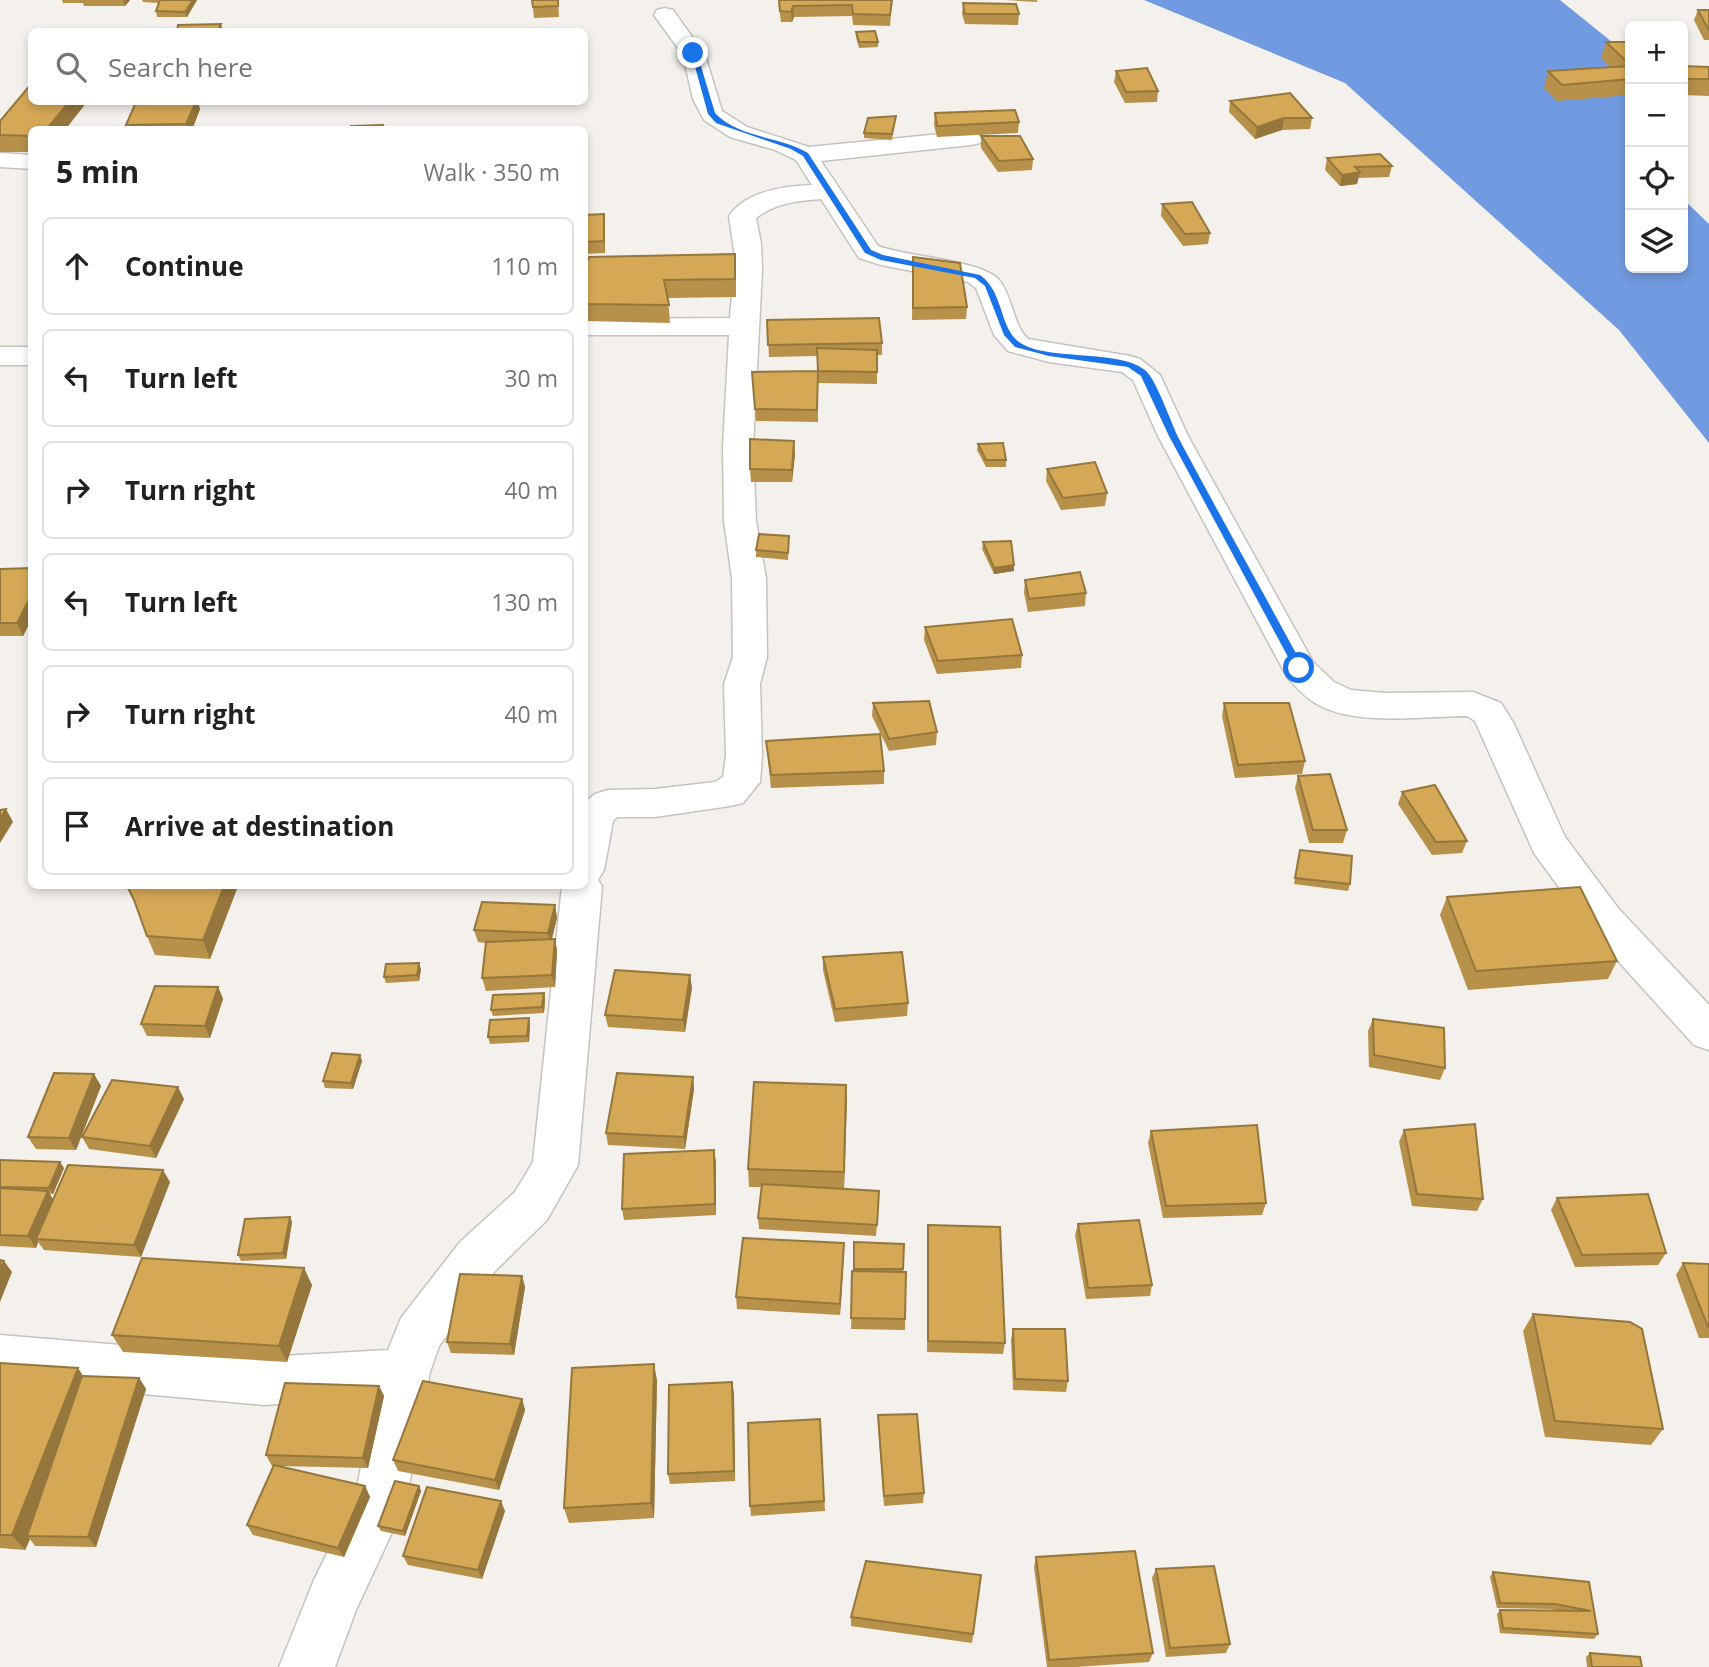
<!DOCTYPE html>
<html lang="en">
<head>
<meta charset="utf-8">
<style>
  :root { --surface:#fff; --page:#f2f2f2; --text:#202124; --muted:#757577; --line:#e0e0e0 }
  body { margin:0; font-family:"Open Sans",sans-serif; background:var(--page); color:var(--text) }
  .controls { position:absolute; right:21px; top:21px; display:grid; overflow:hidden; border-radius:10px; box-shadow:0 4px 10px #0003 }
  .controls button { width:63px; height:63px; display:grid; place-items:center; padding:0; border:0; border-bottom:2px solid var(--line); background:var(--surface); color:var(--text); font:35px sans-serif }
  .stop { position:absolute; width:21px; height:21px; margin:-16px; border:5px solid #1a73e8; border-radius:50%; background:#fff }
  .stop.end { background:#1a73e8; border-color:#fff; box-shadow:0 2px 7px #0008 }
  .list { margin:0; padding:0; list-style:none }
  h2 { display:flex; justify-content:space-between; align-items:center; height:91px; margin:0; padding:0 28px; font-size:30px }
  h2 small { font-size:23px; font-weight:400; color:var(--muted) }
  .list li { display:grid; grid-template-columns:46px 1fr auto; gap:21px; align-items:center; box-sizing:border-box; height:98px; margin:0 14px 14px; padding:0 14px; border:2px solid var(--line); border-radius:10px }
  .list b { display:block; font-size:26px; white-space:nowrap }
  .list em { font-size:23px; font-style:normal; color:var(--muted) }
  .icon { flex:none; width:38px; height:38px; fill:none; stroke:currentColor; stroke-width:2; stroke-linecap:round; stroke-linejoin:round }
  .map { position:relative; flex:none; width:1709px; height:1667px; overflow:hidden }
  .search { position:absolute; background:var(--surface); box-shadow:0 4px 10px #0003; left:28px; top:28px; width:560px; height:77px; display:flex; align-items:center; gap:18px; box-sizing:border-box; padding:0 24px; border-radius:10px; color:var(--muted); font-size:26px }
  .panel { position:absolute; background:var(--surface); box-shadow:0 4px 10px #0003; left:28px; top:126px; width:560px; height:763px; border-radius:10px }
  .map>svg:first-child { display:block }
</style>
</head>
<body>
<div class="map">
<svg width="1709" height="1667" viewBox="0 0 1709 1667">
  <rect width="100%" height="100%" fill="#f4f0eb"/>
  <path fill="#719be0" d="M1144 0H1560L1612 42 1630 94V268H1683V199L1709 224V443L1619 330 1345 83Z"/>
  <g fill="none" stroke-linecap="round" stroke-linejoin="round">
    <defs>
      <g id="minor">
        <path d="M665 8 673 10 705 55 722 111 747 127 809 147 971 131 980 133 983 138 980 143 971 145 821 161 878 246C906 257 982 260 999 280 1013 297 1012 323 1028 339L1130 356 1140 359 1160 375 1188 436 1313 662 1334 682 1351 690 1385 693 1473 692 1501 703 1514 724 1565 837 1618 908 1709 1005V1050L1694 1045 1590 930 1534 853 1475 721 1467 716C1422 716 1355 727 1315 703 1304 696 1295 686 1287 677L1158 436 1133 380 1122 372 1049 362 1008 351 994 335 976 288 968 282 881 265 859 258 821 199C796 201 776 203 756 218L761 243 762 271 753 447 756 521 766 578 767 657 760 684 762 755 760 782 743 803 730 806 655 817H617L613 821 604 870 598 880 602 886 578 1165 547 1220 494 1272 439 1346 430 1372 406 1502 356 1610 335 1667H279L314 1580 355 1497 375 1397 264 1405 0 1381V1335L264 1357 388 1350 401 1318 460 1242 515 1192 533 1162 562 886H584V803L595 794 608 790 655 789 715 782 723 777 726 755 724 684 733 657 732 578 724 521 723 447 729 335H584V319L730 318 735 257 729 216C746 191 784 186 812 185L796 160 775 150 730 137 704 120 693 99 683 55 654 15 657 10Z"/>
        <path d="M0 153 32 155V169L0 167Z"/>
        <rect x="0" y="347" width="32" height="18"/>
      </g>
    </defs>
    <use href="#minor" stroke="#c6c3be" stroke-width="3"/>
    <use href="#minor" fill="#fff" fill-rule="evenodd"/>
  </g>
  <g fill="#b7904a">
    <path d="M62 0H130L125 6H84L83 3H63Z"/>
    <path d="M142 0H197L187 17H157L156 11 159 3 143 2Z"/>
    <path d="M532 0H558L559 17 534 18Z"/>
    <path d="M778 0H892L890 26 853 25 852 16 794 17 792 22H781Z"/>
    <path d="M1006 0H1037V2Z"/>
    <path d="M963 3 1019 14 1018 25 965 24 962 14Z"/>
    <path d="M1698 10H1709V40H1704L1694 20Z"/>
    <path d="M856 32 878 42V47L859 48 856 37Z"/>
    <path d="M1606 42H1630V95L1557 101 1544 88 1548 71 1611 68 1601 58Z"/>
    <path d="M1683 66 1709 67V96L1683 95Z"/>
    <path d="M1116 71 1158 91 1157 102 1125 103 1114 82Z"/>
    <path d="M1230 101 1312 118 1310 129 1282 130 1255 139 1229 112Z"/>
    <path d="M136 102H198L200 109 192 130H127L126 125Z"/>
    <path d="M935 113 1019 122 1018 133 937 137 934 125Z"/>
    <path d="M0 121 32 130V152H0Z"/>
    <path d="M895 122 892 140 864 138V133Z"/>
    <path d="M981 136 1033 159 1032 170 998 172 981 148Z"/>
    <path d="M1327 158 1392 166 1389 177 1358 178 1357 184 1340 186 1325 170Z"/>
    <path d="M1162 204 1210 233 1208 244 1183 246 1161 216Z"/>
    <path d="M584 215 605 226V253L584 254Z"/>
    <path d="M913 257 967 307 966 319 912 320Z"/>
    <path d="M584 260 736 272V297L668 298 670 323 584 321Z"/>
    <path d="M767 320 882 343V355H877V384L818 383V422L756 421 752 372 818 371 817 356 769 357Z"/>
    <path d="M978 444 1006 460V467H986L977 450Z"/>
    <path d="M795 454 792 482H751L750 469Z"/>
    <path d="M1047 469 1107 493 1105 506 1061 510 1046 481Z"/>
    <path d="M789 536 788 560 756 557V550Z"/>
    <path d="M983 542 1014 571 994 574 982 549Z"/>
    <path d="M32 568V618L23 636H0V569Z"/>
    <path d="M1025 580 1086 593 1085 606 1028 612 1024 593Z"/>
    <path d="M925 627 1022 655 1021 668 937 674 924 640Z"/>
    <path d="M873 703 937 732 936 745 889 751 872 716Z"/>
    <path d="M1224 703 1305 761 1302 774 1235 778 1222 716Z"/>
    <path d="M766 741 884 771V784L771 788Z"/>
    <path d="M1298 776 1347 830 1343 843H1309L1295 788Z"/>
    <path d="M1402 792 1467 841 1462 853 1432 855 1398 804Z"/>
    <path d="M1300 850 1350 884 1348 891 1294 884Z"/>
    <path d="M127 886H238L210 959 155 955 147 936 136 903Z"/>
    <path d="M1447 897 1617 961 1608 979 1468 990 1440 915Z"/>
    <path d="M555 905 557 918 552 939H555L557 951 555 987 486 991 482 978 486 943 478 942 474 930Z"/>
    <path d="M823 957 908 1003 907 1016 835 1022 823 970Z"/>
    <path d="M421 969 419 981 386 983 384 977Z"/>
    <path d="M218 987 223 999 210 1038 147 1036 141 1024Z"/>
    <path d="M692 987 685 1032 608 1027 605 1015Z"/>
    <path d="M544 993 545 999 544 1013 493 1016 491 1010Z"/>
    <path d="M529 1018 530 1024 529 1042 490 1044 488 1037Z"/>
    <path d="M1373 1019 1445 1068 1440 1080 1369 1067 1368 1031Z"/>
    <path d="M360 1055 362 1061 353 1089 325 1088 323 1081Z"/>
    <path d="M693 1077 694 1089 685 1149 608 1145 606 1133Z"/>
    <path d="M846 1085 844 1189 879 1203 876 1236 759 1229 758 1218 761 1187H749L748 1169Z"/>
    <path d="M101 1086 76 1150 36 1149 28 1137Z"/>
    <path d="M184 1099 156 1158 89 1149 82 1137Z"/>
    <path d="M1404 1130 1483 1199 1477 1211 1412 1206 1399 1142Z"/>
    <path d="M1151 1131 1266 1203 1262 1215 1163 1218 1148 1143Z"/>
    <path d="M0 1160 64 1168 53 1194H50L53 1199 170 1182 141 1257 44 1250 38 1242 36 1248 0 1246Z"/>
    <path d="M716 1162V1215L624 1220 622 1209Z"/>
    <path d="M1557 1198 1666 1253 1658 1265 1575 1267 1551 1210Z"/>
    <path d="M290 1217 292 1222 286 1259 241 1261 238 1255Z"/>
    <path d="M1078 1224 1152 1285 1150 1296 1086 1299 1075 1235Z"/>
    <path d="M928 1225 1005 1343 1003 1354 927 1352Z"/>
    <path d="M854 1242 904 1244 903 1272H906L905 1330 851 1329Z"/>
    <path d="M844 1243 840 1315 737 1309 736 1297Z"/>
    <path d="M1683 1263 1709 1264V1338H1699L1676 1275Z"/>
    <path d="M522 1276 525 1287 514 1355 451 1353 447 1342Z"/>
    <path d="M312 1285 287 1362 123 1352 112 1335Z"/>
    <path d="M1533 1314 1663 1429 1651 1445 1545 1437 1523 1331Z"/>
    <path d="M1013 1329 1068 1381 1066 1392 1013 1390 1011 1340Z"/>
    <path d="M0 1363 83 1376 139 1378 146 1389 96 1547 35 1546 30 1539 25 1550 0 1548Z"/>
    <path d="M657 1380 654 1518 569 1523 564 1508Z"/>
    <path d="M379 1386 384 1396 368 1468 279 1466 365 1486 370 1497 344 1557 253 1535 247 1525 274 1466H272L266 1455Z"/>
    <path d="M734 1393 735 1481 670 1484 668 1474Z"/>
    <path d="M522 1399 525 1410 499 1490 398 1471 393 1460Z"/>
    <path d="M878 1415 924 1493 923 1503 884 1506 878 1426Z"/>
    <path d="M820 1419 825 1511 751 1516 750 1506Z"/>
    <path d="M419 1486 421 1491 405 1536 381 1531 378 1526Z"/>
    <path d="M505 1511 482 1579 408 1565 403 1556Z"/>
    <path d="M1036 1557 1153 1653 1149 1662 1076 1667H1047L1034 1567Z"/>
    <path d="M1156 1569 1230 1644 1226 1653 1166 1657 1152 1578Z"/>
    <path d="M1493 1572 1589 1582 1598 1634 1594 1639 1500 1633 1497 1614 1500 1610 1561 1611 1551 1609 1497 1608 1490 1577Z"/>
    <path d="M981 1575 972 1643 851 1626V1617Z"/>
    <path d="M1590 1653 1642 1667H1587L1586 1657Z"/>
  </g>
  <g fill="#95763c">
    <path d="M123 0H130L125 6Z"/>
    <path d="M193 0H197L187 17 185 12Z"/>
    <path d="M793 6 794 17 792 22 791 12Z"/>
    <path d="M221 24 223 32H217Z"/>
    <path d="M69 102H87L65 130H46Z"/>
    <path d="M196 102H198L200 109 192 130H187L186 124Z"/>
    <path d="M1284 118 1282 130 1255 139 1257 127Z"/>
    <path d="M1360 172 1357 184 1340 186 1342 175Z"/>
    <path d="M604 214 605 226V253L604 241Z"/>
    <path d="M794 441 795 454 792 482V470Z"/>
    <path d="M1014 565V571L994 574V568Z"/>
    <path d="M32 594V618L23 636 17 623Z"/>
    <path d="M6 809 13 822 0 843V819Z"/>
    <path d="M224 886H238L210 959 203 940Z"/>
    <path d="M555 905 557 918 550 946 548 933Z"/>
    <path d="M555 939 557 951 555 987 552 975Z"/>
    <path d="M419 963 421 969 419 981 417 975Z"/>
    <path d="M690 975 692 987 685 1032 683 1020Z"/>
    <path d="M218 987 223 999 210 1038 205 1026Z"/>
    <path d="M544 993 545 999 544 1013 542 1007Z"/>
    <path d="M529 1018 530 1024 529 1042 527 1036Z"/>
    <path d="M360 1055 362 1061 353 1089 351 1083Z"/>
    <path d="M94 1074 101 1086 76 1150 69 1138Z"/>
    <path d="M693 1077 694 1089 685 1149 684 1137Z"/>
    <path d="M846 1085 847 1103 844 1189V1172Z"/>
    <path d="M178 1087 184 1099 156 1158 150 1146Z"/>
    <path d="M714 1150 716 1162V1215L715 1204Z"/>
    <path d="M60 1162 64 1168 53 1194 49 1188Z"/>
    <path d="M163 1170 170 1182 141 1257 134 1245Z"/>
    <path d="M48 1191 55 1203 36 1239 38 1242 36 1248 28 1236Z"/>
    <path d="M290 1217 292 1222 286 1259 283 1253Z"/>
    <path d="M844 1243V1255L840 1315V1304Z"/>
    <path d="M4 1261 12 1272 0 1302V1270Z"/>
    <path d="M304 1268 312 1285 287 1362 279 1346Z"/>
    <path d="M522 1276 525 1287 514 1355 510 1344Z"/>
    <path d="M654 1364 657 1380 654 1518 651 1503Z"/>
    <path d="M78 1368 89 1385 27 1536 30 1539 25 1550 12 1535Z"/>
    <path d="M139 1378 146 1389 96 1547 88 1537Z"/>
    <path d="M732 1382 734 1393 735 1481 734 1471Z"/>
    <path d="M379 1386 384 1396 368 1468 363 1458Z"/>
    <path d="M522 1399 525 1410 499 1490 495 1480Z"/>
    <path d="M365 1486 370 1497 344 1557 338 1548Z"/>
    <path d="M419 1486 421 1491 405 1536 403 1531Z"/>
    <path d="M501 1501 505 1511 482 1579 478 1570Z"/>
  </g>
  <g fill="#d5a856" stroke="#95763c" stroke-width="2">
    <path d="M160 0H193L185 12 156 11Z"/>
    <path d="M532 0H558V6L533 7Z"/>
    <path d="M779 0H892L890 15 853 14 852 5 793 6 791 12 780 11Z"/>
    <path d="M963 3 1016 4 1019 14H965Z"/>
    <path d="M1698 10H1709V29H1708Z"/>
    <path d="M221 24 217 32H177L178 25Z"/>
    <path d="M875 31 878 42H859L856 32Z"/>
    <path d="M1606 42H1630V65Z"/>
    <path d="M1630 66V79L1562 85 1548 71Z"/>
    <path d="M1683 66 1709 67V79H1683Z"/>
    <path d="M1147 68 1158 91 1126 92 1116 71Z"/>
    <path d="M32 83V102H69L46 130H32V136L0 135V121Z"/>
    <path d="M1290 93 1312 118H1284L1257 127 1230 101Z"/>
    <path d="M136 102H196L186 124 126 125Z"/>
    <path d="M1015 110 1019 122 937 126 935 113Z"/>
    <path d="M896 116 892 134 864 133 868 118Z"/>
    <path d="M383 125 381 130H349L351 126Z"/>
    <path d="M981 136H1020L1033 159 999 161Z"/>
    <path d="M1380 154 1392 166 1355 167 1360 172 1342 175 1327 158Z"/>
    <path d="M1192 202 1210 233 1185 234 1162 204Z"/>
    <path d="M604 214V241L584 242V215Z"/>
    <path d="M735 254V279L664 280 669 305 584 304V260H588L589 257Z"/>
    <path d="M913 257 960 263 967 307 913 308Z"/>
    <path d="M879 318 882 343 768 345 767 320Z"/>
    <path d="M817 348 877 350V372L818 371 817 410 755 409 752 372 818 371Z"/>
    <path d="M750 439 794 441 792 470 750 469Z"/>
    <path d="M1003 443 1006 460H986L978 444Z"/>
    <path d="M1095 462 1107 493 1063 498 1047 469Z"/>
    <path d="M759 534 789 536 788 553 756 550Z"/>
    <path d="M1011 541 1014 565 994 568 983 542Z"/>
    <path d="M32 568V594L17 623H0V569Z"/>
    <path d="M1080 572 1086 593 1029 599 1025 580Z"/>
    <path d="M1012 619 1022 655 938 661 925 627Z"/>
    <path d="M929 701 937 732 889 739 873 703Z"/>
    <path d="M1224 703H1289L1305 761 1238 765Z"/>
    <path d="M880 734 884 771 771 775 766 741Z"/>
    <path d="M1330 774 1347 830H1313L1298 776Z"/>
    <path d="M1435 785 1467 841 1436 842 1402 792Z"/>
    <path d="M6 809 0 819V810Z"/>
    <path d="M1300 850 1352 856 1350 884 1295 878Z"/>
    <path d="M127 886H224L203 940 147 936 134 900Z"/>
    <path d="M1580 887 1617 961 1476 971 1447 897Z"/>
    <path d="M482 902 555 905 548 933 474 930Z"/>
    <path d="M555 939 552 975 482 978 486 942Z"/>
    <path d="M902 952 908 1003 835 1009 823 957Z"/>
    <path d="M419 963 417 975 384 977 386 964Z"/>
    <path d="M615 970 690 975 683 1020 605 1015Z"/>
    <path d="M155 986 218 987 205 1026 141 1024Z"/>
    <path d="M544 993 542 1007 491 1010 493 995Z"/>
    <path d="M529 1018 527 1036 488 1037 490 1020Z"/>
    <path d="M1373 1019 1444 1028 1445 1068 1374 1055Z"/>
    <path d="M332 1053 360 1055 351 1083 323 1081Z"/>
    <path d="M54 1073 94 1074 69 1138 28 1137Z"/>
    <path d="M617 1073 693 1077 684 1137 606 1133Z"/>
    <path d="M112 1080 178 1087 150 1146 82 1137Z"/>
    <path d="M754 1082 846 1085 844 1172 748 1169Z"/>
    <path d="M1475 1124 1483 1199 1417 1194 1404 1130Z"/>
    <path d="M1257 1125 1266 1203 1166 1206 1151 1131Z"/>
    <path d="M714 1150 715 1204 622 1209 624 1154Z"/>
    <path d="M0 1160 60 1162 49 1188 0 1187Z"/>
    <path d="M68 1165 163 1170 134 1245 36 1239Z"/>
    <path d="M762 1184 879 1191 877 1225 758 1218Z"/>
    <path d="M0 1188 48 1191 28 1236 0 1235Z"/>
    <path d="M1648 1194 1666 1253 1582 1255 1557 1198Z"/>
    <path d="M290 1217 283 1253 238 1255 245 1219Z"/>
    <path d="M1139 1220 1152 1285 1088 1288 1078 1224Z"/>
    <path d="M928 1225 1000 1227 1005 1343 928 1341Z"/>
    <path d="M743 1238 844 1243 840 1304 736 1297Z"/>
    <path d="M854 1242 904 1244 903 1269H854Z"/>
    <path d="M142 1258 304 1268 279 1346 112 1335Z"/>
    <path d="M0 1260 4 1261 0 1270Z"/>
    <path d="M1683 1263 1709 1264V1327H1708Z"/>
    <path d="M852 1271 906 1272 905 1319 851 1318Z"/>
    <path d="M460 1274 522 1276 510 1344 447 1342Z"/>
    <path d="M1533 1314 1630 1322 1642 1329 1663 1429 1555 1421Z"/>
    <path d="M1013 1329H1065L1068 1381 1015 1379Z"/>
    <path d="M0 1363 78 1368 12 1535H0Z"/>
    <path d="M654 1364 651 1503 564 1508 572 1368Z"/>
    <path d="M82 1376 139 1378 88 1537 27 1536Z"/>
    <path d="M423 1381 522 1399 495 1480 393 1460Z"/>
    <path d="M732 1382 734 1471 668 1474 669 1385Z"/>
    <path d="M285 1383 379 1386 363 1458 266 1455Z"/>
    <path d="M917 1414 924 1493 884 1496 878 1415Z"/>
    <path d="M820 1419 824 1501 750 1506 748 1423Z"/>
    <path d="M274 1465 365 1486 338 1548 247 1525Z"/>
    <path d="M395 1481 419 1486 403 1531 378 1526Z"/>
    <path d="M427 1487 501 1501 478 1570 403 1556Z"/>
    <path d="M1135 1551 1153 1653 1049 1660 1036 1557Z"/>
    <path d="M866 1561 981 1575 973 1634 851 1617Z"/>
    <path d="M1214 1566 1230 1644 1170 1648 1156 1569Z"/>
    <path d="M1493 1572 1589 1582 1598 1634 1503 1628 1500 1610 1591 1611 1555 1604 1500 1603Z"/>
    <path d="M1590 1653 1640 1657 1642 1667H1592Z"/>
  </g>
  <path fill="#1a73e8" d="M691 52 697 53 715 113C738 138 780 136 808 153L871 250 883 255 980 275C1004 292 999 327 1019 342 1046 362 1124 348 1147 372 1158 384 1171 423 1179 439 1220 516 1263 592 1304 668L1303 671 1294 668 1169 436 1141 376 1128 367 1049 356 1015 347 1004 335 985 286 975 278 881 260 865 253 803 156 791 149 716 123 708 114Z"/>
</svg>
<div class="controls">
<button>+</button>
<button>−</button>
<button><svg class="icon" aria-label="locate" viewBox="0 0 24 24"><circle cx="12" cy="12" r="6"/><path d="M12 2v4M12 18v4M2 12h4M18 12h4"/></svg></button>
<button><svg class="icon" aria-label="layers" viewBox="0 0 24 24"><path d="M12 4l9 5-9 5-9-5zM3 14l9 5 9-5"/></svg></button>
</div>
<div class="stop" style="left:1299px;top:668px"></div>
<div class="stop end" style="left:693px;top:53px"></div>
<div class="search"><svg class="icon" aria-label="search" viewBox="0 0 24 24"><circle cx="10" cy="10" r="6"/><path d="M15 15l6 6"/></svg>Search here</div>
<section class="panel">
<h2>5 min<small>Walk · 350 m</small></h2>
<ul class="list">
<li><svg class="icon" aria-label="ahead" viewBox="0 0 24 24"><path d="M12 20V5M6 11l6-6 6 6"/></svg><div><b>Continue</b></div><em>110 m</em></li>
<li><svg class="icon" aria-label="left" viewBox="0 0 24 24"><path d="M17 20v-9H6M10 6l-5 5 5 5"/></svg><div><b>Turn left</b></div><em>30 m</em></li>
<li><svg class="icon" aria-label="right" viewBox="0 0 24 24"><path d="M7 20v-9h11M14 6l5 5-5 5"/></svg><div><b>Turn right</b></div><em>40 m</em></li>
<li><svg class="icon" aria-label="left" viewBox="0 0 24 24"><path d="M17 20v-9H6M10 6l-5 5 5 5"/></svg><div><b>Turn left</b></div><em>130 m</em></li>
<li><svg class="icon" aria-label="right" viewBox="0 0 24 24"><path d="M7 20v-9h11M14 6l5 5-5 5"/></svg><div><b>Turn right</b></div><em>40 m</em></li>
<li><svg class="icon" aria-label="arrive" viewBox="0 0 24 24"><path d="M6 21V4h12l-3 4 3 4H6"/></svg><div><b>Arrive at destination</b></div></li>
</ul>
</section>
</div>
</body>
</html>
